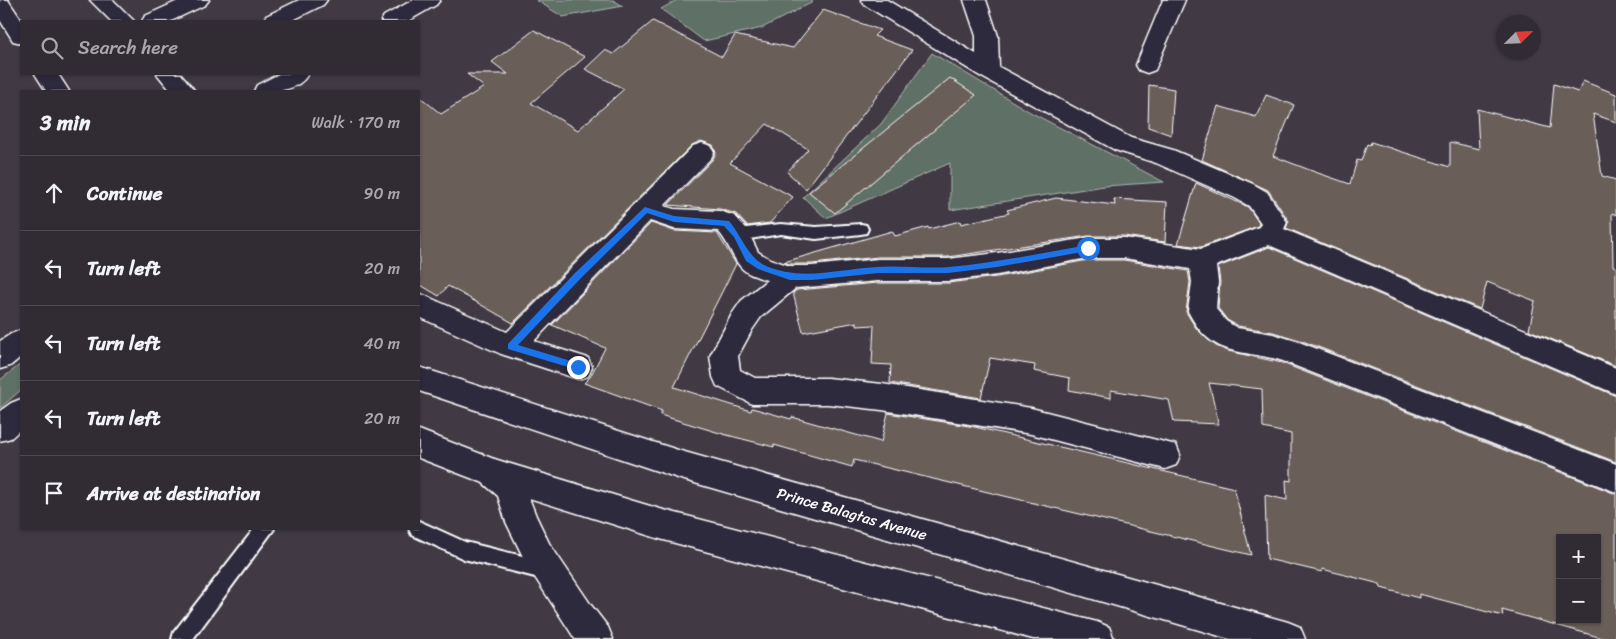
<!DOCTYPE html>
<html lang="en">
<head>
<meta charset="utf-8">
<style>
  :root { --surface:#312c34; --page:#39343c; --text:#f1f3f6; --muted:#a8a7ac; --line:#4c484f }
  body { margin:0; font-family:Sriracha,sans-serif; background:var(--page); color:var(--text) }
  .controls { position:absolute; right:15px; bottom:15px; display:grid; overflow:hidden; border-radius:0px; box-shadow:0 1px 4px #0004 }
  .controls button { width:45px; height:45px; display:grid; place-items:center; padding:0; border:0; border-bottom:1px solid var(--line); background:var(--surface); color:var(--text); font:25px sans-serif }
  .compass { position:absolute; left:1496px; top:15px; width:45px; height:45px; border-radius:50%; background:var(--surface); box-shadow:0 1px 4px #0004; rotate:66deg }
  .stop { position:absolute; width:15px; height:15px; margin:-11px; border:4px solid #1a73e8; border-radius:50%; background:#fff }
  .stop.end { background:#1a73e8; border-color:#fff; box-shadow:0 1px 5px #0008 }
  .list { margin:0; padding:0; list-style:none }
  h2 { display:flex; justify-content:space-between; align-items:center; height:65px; margin:0; padding:0 20px; font-size:21px }
  h2 small { font-size:16px; font-weight:400; color:var(--muted) }
  .list li { display:grid; grid-template-columns:32px 1fr auto; gap:15px; align-items:center; box-sizing:border-box; height:75px; padding:0 20px; border-top:1px solid var(--line) }
  .list b { display:block; font-size:19px; white-space:nowrap }
  .list em { font-size:16px; font-style:normal; color:var(--muted) }
  .icon { flex:none; width:28px; height:28px; fill:none; stroke:currentColor; stroke-width:2; stroke-linecap:round; stroke-linejoin:round }
  .map { position:relative; flex:none; width:1616px; height:639px; overflow:hidden }
  .search { position:absolute; background:var(--surface); box-shadow:0 1px 4px #0004; left:20px; top:20px; width:400px; height:55px; display:flex; align-items:center; gap:12px; box-sizing:border-box; padding:0 18px; border-radius:0px; color:var(--muted); font-size:19px }
  .panel { position:absolute; background:var(--surface); box-shadow:0 1px 4px #0004; left:20px; top:90px; width:400px; height:440px; border-radius:0px }
  .map>svg:first-child { display:block }
</style>
</head>
<body>
<div class="map">
<svg width="1616" height="639" viewBox="0 0 1616 639">
  <rect width="100%" height="100%" fill="#413a45"/>
  <filter id="ink" filterUnits="userSpaceOnUse"><feTurbulence type="fractalNoise" baseFrequency=".02" numOctaves="2"/><feDisplacementMap in="SourceGraphic" scale="10" xChannelSelector="R" yChannelSelector="G"/><feConvolveMatrix kernelMatrix="1 2 1 2 8 2 1 2 1" color-interpolation-filters="sRGB"/></filter>
  <g filter="url(#ink)">
    <g fill="#5e6f66" stroke="#aeb7b2">
      <path d="M536 0H613L623 6 563 17Z"/>
      <path d="M677 0H809L813 2 762 28 704 41 661 9Z"/>
      <path d="M932 53 1030 112 1164 182 1104 186 950 210V163L826 218 803 197 881 124Z"/>
      <path d="M21 364V390L0 408V380Z"/>
    </g>
    <g fill="#6a5e59" stroke="#fff" fill-rule="evenodd">
      <path d="M823 10 880 30 874 36 912 50 806 189 787 172 808 149 767 124 730 163 793 197 770 223 747 226 736 214 720 209 668 205 713 159 716 153 713 145 701 141 692 145 513 323 448 286 439 296 419 284V96L441 114 484 87 467 74H508L492 62 534 30 585 57 531 103 578 130 624 89 585 69 605 50 613 54 653 21 722 57 735 35 793 48Z"/>
      <path d="M950 78 976 95 835 213 809 192Z"/>
      <path d="M1583 81 1616 94V122L1593 114 1602 176 1616 180V215L1612 213 1613 266 1616 267V366L1529 330 1535 301 1487 282 1480 309 1286 228 1289 221 1268 190 1202 160 1218 106 1256 117 1266 95 1294 105 1273 156 1315 172 1350 184 1357 160 1361 161 1367 144 1370 145 1371 142 1450 167V142L1479 149 1477 109 1550 128 1554 84 1578 92Z"/>
      <path d="M1149 85 1174 89 1171 135 1148 127Z"/>
      <path d="M1196 183 1248 207 1259 223 1258 226 1201 247 1178 244Z"/>
      <path d="M1056 198 1115 205 1114 199 1167 202 1165 242 1124 236H1088L948 257H878L812 264H790L784 262 892 231 895 236 928 227 929 229 960 221 961 224 1009 213 1007 210Z"/>
      <path d="M651 223 674 231 717 233 736 264 674 387 751 411 752 408 791 419 792 417 881 442 888 413 975 427 1234 488 1251 555 854 460 852 467 774 445V447L723 434 660 415 662 411 584 383 590 377 605 348 552 325Z"/>
      <path d="M1269 247 1616 396V462L1300 340 1273 332 1238 326 1227 320 1218 308 1220 282 1218 267Z"/>
      <path d="M1088 260H1124L1188 271 1190 282 1186 312 1196 328 1206 338 1216 346 1228 351 1282 363 1616 494V639H1606L1502 610 1503 616 1419 594V598L1381 588 1380 584 1322 569V572L1267 559 1265 495 1287 500 1286 480 1291 481V434L1263 428 1262 389 1209 383 1219 424 1174 422 1169 400 1111 390V398L1069 390 1070 378 1034 371 1035 365 990 358 981 398 890 383 891 365 872 364 874 325 857 326V322L803 332 793 293 797 290 878 283H948L997 277ZM1560 538H1597V620H1560Z"/>
    </g>
    <g fill="none" stroke-linecap="round" stroke-linejoin="round">
      <defs>
        <g id="lane">
          <path d="M781 224 816 227 861 224 866 225 868 229 866 233 861 234 816 239 781 234 737 241 732 239 730 235 732 231 737 229Z"/>
          <path d="M419 521 465 542 547 562 553 565 556 571 553 577 547 580 464 559 412 535 409 529H419Z"/>
          <path d="M254 529H274L193 639H172L174 632Z"/>
        </g>
        <g id="street">
          <path d="M90 0H113L134 21H111Z"/>
          <path d="M180 0H209L205 5 171 21H142L145 16Z"/>
          <path d="M299 0H327L323 5 291 21H263L266 16Z"/>
          <path d="M413 0H440L436 5 408 21H381L384 16Z"/>
          <path d="M861 0H887L976 54V36L964 0H986L998 36 999 67 1131 138 1173 150 1253 184 1267 192 1287 222 1284 229 1616 368V394L1269 245 1216 266 1218 282 1216 309 1226 321 1237 328 1273 334 1299 342 1616 464V492L1283 361C1240 348 1212 359 1188 311L1192 282 1190 269 1124 258H1088L997 275 948 281H878L796 288 761 317 752 330 738 356 740 370 755 378H828L882 384 1031 408 1176 445 1180 455 1176 465 1165 469 1031 434 882 410 828 404H752L717 386 713 377 710 356 732 314 741 301 767 280C758 277 745 274 739 265 731 254 728 242 718 231L674 229 650 221 534 341 588 358 592 367 588 376 578 379 501 354 419 317V293L507 332 693 146 702 143 711 146 714 152 711 158 664 206 674 209 719 211 735 216 746 228 758 252 770 259 790 266H812L878 259H948L997 253 1088 238H1124L1201 249 1259 227 1261 223 1249 206 1235 198 1156 163 1115 150 980 76 865 5Z"/>
          <path d="M1163 0H1185L1155 70 1147 73 1139 70 1136 65Z"/>
          <path d="M157 74H181L195 91H171Z"/>
          <path d="M279 74H308C297 93 273 91 254 91L257 85Z"/>
          <path d="M494 459 505 463 521 477 536 516 549 543 591 605 608 627 613 639H575L527 565 506 522 498 496 483 483 479 473 483 463Z"/>
        </g>
        <g id="secondary">
          <path d="M0 0H8L22 21 21 43 13 41 0 20Z"/>
          <path d="M35 74H58L69 91H46Z"/>
          <path d="M21 330V357L10 366 0 369V341L11 334Z"/>
          <path d="M419 367 681 451 1288 622 1300 627 1305 639H1230L681 479 419 391Z"/>
          <path d="M21 399V429L11 438 0 441V411L11 403Z"/>
          <path d="M419 430 494 459 660 509 1097 622 1109 627 1114 639H1033L660 539 494 487 419 458Z"/>
        </g>
      </defs>
      <use href="#lane" stroke="#fff" stroke-width="4"/>
      <use href="#street" stroke="#fff" stroke-width="3"/>
      <use href="#secondary" stroke="#fff" stroke-width="3"/>
      <use href="#lane" fill="#2f2a3d" fill-rule="evenodd"/>
      <use href="#street" fill="#2f2a3d" fill-rule="evenodd"/>
      <use href="#secondary" fill="#2f2a3d" fill-rule="evenodd"/>
    </g>
  </g>
  <path fill="#1a73e8" d="M645 207 674 216 729 221C741 235 748 257 764 265 800 282 839 269 876 267 900 265 925 269 949 267 995 263 1042 253 1088 245L1092 248 1088 251 997 267 948 273H878L812 280H790L758 269 746 261 734 237 724 226 674 222 647 213 581 278 518 345 581 364V369L578 370 508 349V344L575 273Z"/>
  <g text-anchor="middle" stroke-width="4.5" stroke-linejoin="round" paint-order="stroke">
    <g font-size="15" fill="#fff" stroke="#2f2a3d">
      <text transform="translate(852 514) rotate(16)" y="5">Prince Balagtas Avenue</text>
    </g>
  </g>
</svg>
<div class="controls">
<button>+</button>
<button>−</button>
</div>
<svg class="compass" viewBox="-18 -18 36 36"><path d="M0-13l5 13h-10z" fill="#e53935"/><path d="M0 13l5-13h-10z" fill="#a8a7ac"/></svg>
<div class="stop" style="left:1088px;top:248px"></div>
<div class="stop end" style="left:578px;top:367px"></div>
<div class="search"><svg class="icon" aria-label="search" viewBox="0 0 24 24"><circle cx="10" cy="10" r="6"/><path d="M15 15l6 6"/></svg>Search here</div>
<section class="panel">
<h2>3 min<small>Walk · 170 m</small></h2>
<ul class="list">
<li><svg class="icon" aria-label="ahead" viewBox="0 0 24 24"><path d="M12 20V5M6 11l6-6 6 6"/></svg><div><b>Continue</b></div><em>90 m</em></li>
<li><svg class="icon" aria-label="left" viewBox="0 0 24 24"><path d="M17 20v-9H6M10 6l-5 5 5 5"/></svg><div><b>Turn left</b></div><em>20 m</em></li>
<li><svg class="icon" aria-label="left" viewBox="0 0 24 24"><path d="M17 20v-9H6M10 6l-5 5 5 5"/></svg><div><b>Turn left</b></div><em>40 m</em></li>
<li><svg class="icon" aria-label="left" viewBox="0 0 24 24"><path d="M17 20v-9H6M10 6l-5 5 5 5"/></svg><div><b>Turn left</b></div><em>20 m</em></li>
<li><svg class="icon" aria-label="arrive" viewBox="0 0 24 24"><path d="M6 21V4h12l-3 4 3 4H6"/></svg><div><b>Arrive at destination</b></div></li>
</ul>
</section>
</div>
</body>
</html>
